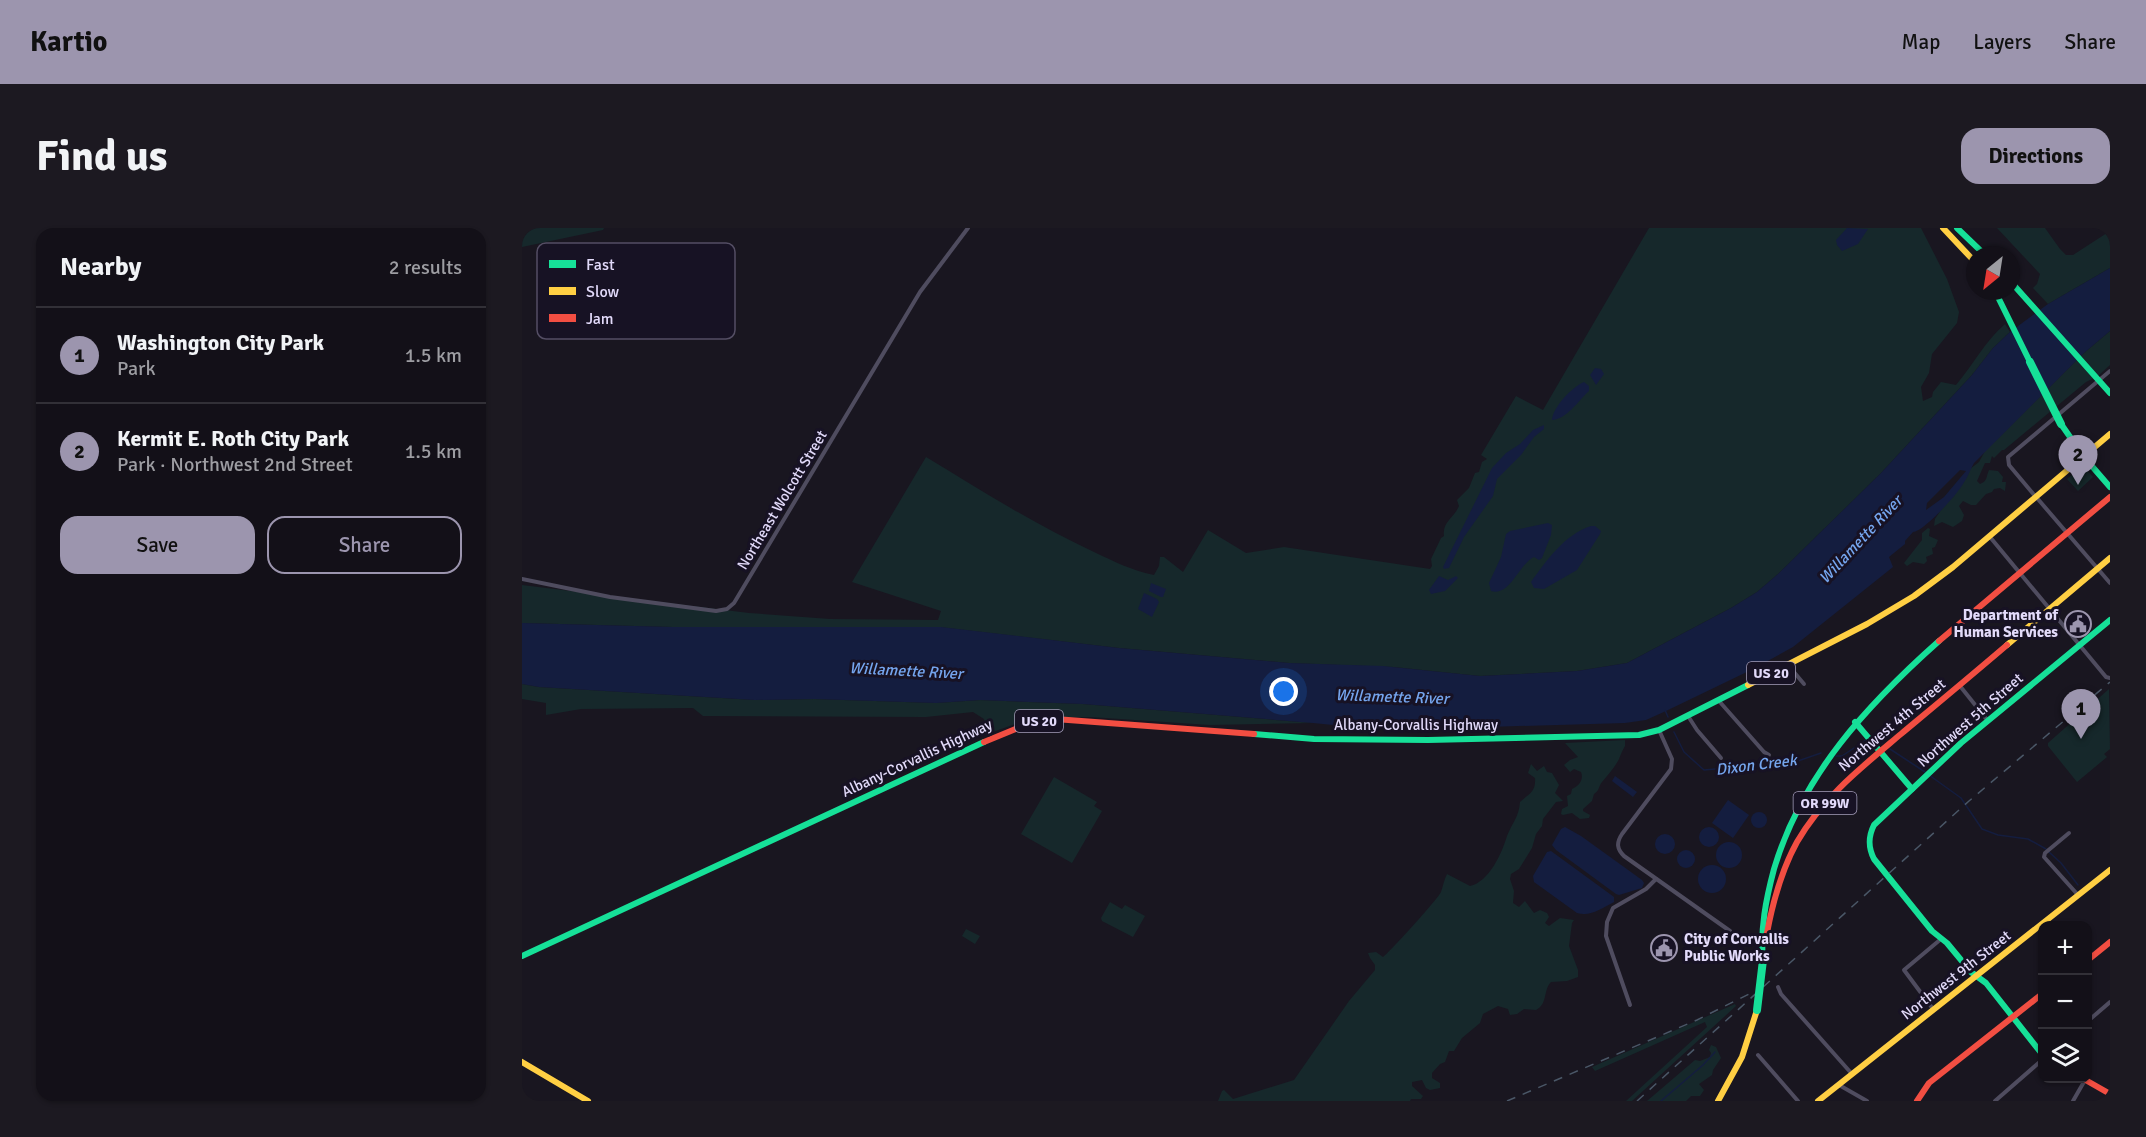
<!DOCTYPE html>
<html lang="en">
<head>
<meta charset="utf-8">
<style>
  :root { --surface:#131018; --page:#1c1921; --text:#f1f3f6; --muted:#9d9da2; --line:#323037; --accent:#9c95ae }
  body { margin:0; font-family:Signika,sans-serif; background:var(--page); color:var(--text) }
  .controls { position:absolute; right:18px; bottom:18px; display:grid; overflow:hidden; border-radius:12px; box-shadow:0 2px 4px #0004 }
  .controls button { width:54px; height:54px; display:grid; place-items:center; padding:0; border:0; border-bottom:2px solid var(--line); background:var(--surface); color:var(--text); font:30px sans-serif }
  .compass { position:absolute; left:1444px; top:18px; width:54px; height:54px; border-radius:50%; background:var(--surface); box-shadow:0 2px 4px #0004; rotate:210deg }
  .you { position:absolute; left:762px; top:464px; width:21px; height:21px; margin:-15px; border:4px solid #fff; border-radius:50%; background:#1a73e8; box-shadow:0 0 0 9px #1a73e833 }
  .badge { display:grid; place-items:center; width:39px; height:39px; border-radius:50%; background:var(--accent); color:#111; font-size:20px; font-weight:700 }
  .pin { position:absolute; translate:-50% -50px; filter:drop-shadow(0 2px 3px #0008) }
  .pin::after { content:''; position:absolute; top:32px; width:21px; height:18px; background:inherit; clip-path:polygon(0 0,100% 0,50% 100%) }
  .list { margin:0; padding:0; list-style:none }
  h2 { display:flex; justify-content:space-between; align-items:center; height:78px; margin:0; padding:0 24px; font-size:26px }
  h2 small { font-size:20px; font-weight:400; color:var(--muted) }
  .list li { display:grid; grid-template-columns:39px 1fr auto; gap:18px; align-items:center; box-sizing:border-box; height:96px; padding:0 24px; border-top:2px solid var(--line) }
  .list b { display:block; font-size:22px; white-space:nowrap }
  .list p { margin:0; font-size:20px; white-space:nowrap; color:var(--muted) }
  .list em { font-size:20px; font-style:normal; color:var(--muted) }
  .actions { display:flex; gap:12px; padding:18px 24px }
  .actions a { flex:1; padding:14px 0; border:2px solid var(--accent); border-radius:18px; text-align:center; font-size:21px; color:var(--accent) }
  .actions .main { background:var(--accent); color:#111 }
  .icon { flex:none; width:33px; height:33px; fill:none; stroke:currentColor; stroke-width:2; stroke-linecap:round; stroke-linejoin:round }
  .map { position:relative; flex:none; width:1588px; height:873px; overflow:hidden; border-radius:18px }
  header { display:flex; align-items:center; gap:36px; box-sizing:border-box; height:84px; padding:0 30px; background:var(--accent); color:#111 }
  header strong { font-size:28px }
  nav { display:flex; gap:33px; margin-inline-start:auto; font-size:21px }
  .intro { display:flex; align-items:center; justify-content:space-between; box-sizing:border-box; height:144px; padding:0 36px }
  h1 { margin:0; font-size:42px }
  .button { padding:15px 27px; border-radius:18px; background:var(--accent); color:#111; font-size:21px; font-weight:700 }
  main { display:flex; gap:36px; padding:0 36px }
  aside { flex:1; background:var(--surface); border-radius:18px; box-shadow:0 2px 4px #0004 }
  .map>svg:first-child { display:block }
</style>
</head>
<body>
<header>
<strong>Kartio</strong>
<nav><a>Map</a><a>Layers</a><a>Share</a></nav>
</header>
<div class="intro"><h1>Find us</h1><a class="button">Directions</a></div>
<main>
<aside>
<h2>Nearby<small>2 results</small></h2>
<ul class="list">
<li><span class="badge">1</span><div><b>Washington City Park</b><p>Park</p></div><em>1.5 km</em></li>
<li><span class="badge">2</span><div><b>Kermit E. Roth City Park</b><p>Park · Northwest 2nd Street</p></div><em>1.5 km</em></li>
</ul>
<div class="actions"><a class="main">Save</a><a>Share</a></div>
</aside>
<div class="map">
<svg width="1588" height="873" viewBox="0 0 1588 873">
  <rect width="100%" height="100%" fill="#191620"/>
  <g fill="#16282b">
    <path d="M0 0H82L81 2 0 19Z"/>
    <path d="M1127 0H1399L1425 51 1437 84 1435 95 1410 126 1407 145 1399 159 1401 173 1410 169 1411 164 1419 154 1434 157C1451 137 1463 113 1483 96L1488 104 1471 120 1450 147 1359 245 1256 346 1235 364 1209 380 1105 435 1055 443 958 448 871 439 767 435 597 420 417 399H150L0 395V357L227 385 308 391 416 392 419 383 330 354 404 229C459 262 513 297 572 324 591 333 611 343 632 347L637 338 638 329H642L661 344 686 302 724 325 762 319 908 341 910 338 909 331 919 310 922 308C920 294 932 290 937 278L935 272 947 260 953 245 957 244 960 234 965 231 959 227 994 168 1021 182Z"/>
    <path d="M1475 0H1523L1538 21 1544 27H1551L1588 3V40L1526 76 1511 60 1515 56 1518 46Z"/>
    <path d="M1588 103V137L1576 148 1564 154 1482 222H1480L1472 230 1470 228 1468 235H1463L1455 253 1458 256C1466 253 1464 248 1467 242L1476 243 1481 249 1480 254H1484L1483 263 1478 260 1472 261 1470 264 1464 266 1454 277H1449L1441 273 1437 278 1442 287 1440 293 1431 299 1420 294 1412 298 1413 291 1444 244 1457 234 1463 223 1562 125Z"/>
    <path d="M1558 240 1564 241 1571 249 1556 263 1545 251Z"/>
    <path d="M1406 300 1408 301 1407 308 1416 312 1413 319 1410 320 1411 326 1404 329 1405 333 1402 336 1391 334 1385 338 1382 335 1400 312V305Z"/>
    <path d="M0 456 17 459 233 472 292 471 414 475 458 472 561 476 791 495 688 497 568 489 510 490 465 506 462 491 451 484 404 489 181 488 171 480 59 481 24 487V475L0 471Z"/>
    <path d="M1587 461 1588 521 1582 526 1585 529 1555 554 1526 518V515Z"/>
    <path d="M1103 512V518C1100 523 1099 526 1097 531 1093 539 1086 547 1080 554 1076 559 1078 562 1072 566L1070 573 1061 581V583L1068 587 1067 590 1058 591 1050 585 1041 587 1039 586 1040 581 1046 578 1045 568 1049 566 1050 561C1057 558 1062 552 1059 544L1052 541 1048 544 1042 537 1048 532 1056 529 1043 515Z"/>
    <path d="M1009 536 1015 543 1022 538 1025 544 1030 545 1037 557 1033 565 1041 573 1034 574 1021 591 1020 598 1014 606 1010 620 997 641 989 646 988 651 992 663 991 675 997 679 1003 673 1012 685 1018 682 1025 685 1027 689 1023 695 1027 698 1038 690 1052 692 1050 695 1047 718 1056 742V749L1045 753 1029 754C1021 762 1026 776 1014 782L1002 781 995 786 988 787 986 781 976 778 961 786 958 795 940 810 932 823H927L923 834 918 836 910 845V850L918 855V860L908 862 904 860 900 852 890 854V858L901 868 899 871H889L888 873H696L700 863 702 862 711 871 772 852 827 773 853 742V737L848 730 846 725 854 724 861 729C865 727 916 671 919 664 921 658 922 652 925 646L948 658C967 654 980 625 985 608 990 595 997 589 998 574 1008 565 1014 564 1013 550L1006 545Z"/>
    <path d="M532 549 575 574 572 578 580 583 550 635 499 606Z"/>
    <path d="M588 674 600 681 603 677 623 688 611 709 580 693 579 690Z"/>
    <path d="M444 701 458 708 453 716 440 708Z"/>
    <path d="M1213 776 1214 778 1110 873H1104L1185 799 1183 794 1073 843 1070 839Z"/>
    <path d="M1189 817 1194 819 1199 830 1191 842 1190 847 1177 856 1182 862 1178 868H1169L1164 873H1125L1173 832 1178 833 1188 829 1189 825 1187 822Z"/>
  </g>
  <g fill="#141d3f" fill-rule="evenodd">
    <path d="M1325 0 1346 1 1336 16 1320 23 1315 17 1314 12Z"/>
    <path d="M1588 40V103L1562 125 1452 235C1448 242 1446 249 1441 256 1434 268 1401 304 1391 304L1383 313V316L1367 329 1371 339 1271 419 1231 441 1144 483 1124 492 1103 495 965 499H831L791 495 561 476 458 472 414 475 292 471 233 472 17 459 0 456V395L150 399H419L597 420 767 435 861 438 958 448 1055 443 1105 435 1209 380 1235 364 1256 346 1359 245 1450 147 1471 120 1488 104 1526 76ZM1438 242 1444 243 1422 269 1404 282 1405 275Z"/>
    <path d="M1073 140 1079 141 1082 146 1074 157 1068 147Z"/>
    <path d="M1062 154 1067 158V163C1057 172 1044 192 1030 192 1031 179 1050 159 1062 154Z"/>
    <path d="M1022 197V201L1012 209 999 227 975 251 971 268 942 309 927 340 922 341 921 339 970 240 984 225 998 216 1011 202Z"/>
    <path d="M1026 295 1030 297 1029 307 1020 330 1017 332 1012 329C997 336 988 369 969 363L967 355 979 329 984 306 988 303Z"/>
    <path d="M1069 298H1073L1079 303 1078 306 1055 342 1022 361 1012 360 1009 354C1025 332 1042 307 1069 298Z"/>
    <path d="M917 348 926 352 934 348 936 350 923 363 909 366 907 362Z"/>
    <path d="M629 355 644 361 641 369H639L627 363Z"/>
    <path d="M622 365 635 371 637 374 630 389 616 381Z"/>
    <path d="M1093 548 1115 564 1111 569 1090 553Z"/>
    <path d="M1206 572 1227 587 1211 610 1190 595Z"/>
    <circle cx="1237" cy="592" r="8"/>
    <circle cx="1187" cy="609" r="10"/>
    <path d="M1043 599 1059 608 1120 652 1122 655 1120 660 1097 667 1094 666 1034 622 1030 617 1039 601Z"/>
    <circle cx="1143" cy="616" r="10"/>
    <circle cx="1207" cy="627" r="13"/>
    <circle cx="1164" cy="631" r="9"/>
    <path d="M1029 623 1092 669V674C1080 680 1069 689 1055 685L1012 654 1011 648 1025 624Z"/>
    <circle cx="1190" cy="651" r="14"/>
  </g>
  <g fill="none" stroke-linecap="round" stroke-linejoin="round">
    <g stroke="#141d3f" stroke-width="1.5">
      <path d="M1143 482 1146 489"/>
      <path d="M1152 504 1162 524 1182 542 1273 534 1299 525"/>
      <path d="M1354 513 1360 515"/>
      <path d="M1368 521 1403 544"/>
      <path d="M1314 528H1320L1344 512"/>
      <path d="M1407 547 1439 570 1460 601 1476 607 1506 611 1524 621"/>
      <path d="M1527 624 1539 635 1556 657"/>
      <path d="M1139 873 1181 837 1193 824"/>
    </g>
    <g stroke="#4f4c5f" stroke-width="4">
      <path d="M1513 268 1487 237 1486 229 1588 143"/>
      <path d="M1515 270 1588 355"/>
      <path d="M1468 309 1584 449 1588 450"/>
      <path d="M0 351 88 369 194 383 205 381 212 375 398 64 446 0"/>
      <path d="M1266 437 1282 456"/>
      <path d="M1438 458 1466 493"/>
      <path d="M1197 473 1242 524 1247 527"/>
      <path d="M1166 488 1175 502 1199 530"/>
      <path d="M1137 502 1150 531 1149 541 1100 606C1094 615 1095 621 1102 628L1208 703"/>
      <path d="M1547 605 1523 625 1522 629 1556 667"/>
      <path d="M1256 759 1259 766 1330 846"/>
      <path d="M1108 777 1084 708 1085 694 1091 680 1124 661 1134 651"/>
      <path d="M1411 781 1382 742 1419 711"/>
      <path d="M1566 793 1588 774"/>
      <path d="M1236 827 1276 873"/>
      <path d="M1317 857 1345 873"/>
      <path d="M1473 873 1520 832"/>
      <path d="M1551 873 1563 852"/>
    </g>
    <g stroke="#16e098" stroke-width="6">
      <path d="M1435 0 1463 27"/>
      <path d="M1489 54 1588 165"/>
      <path d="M1473 63 1508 134"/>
      <path d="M1539 196 1562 229 1588 259"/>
      <path d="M1333 494 1390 561"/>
      <path d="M732 506 792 511 906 512 1117 507 1137 502 1226 457"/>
      <path d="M0 728 462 514"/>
      <path d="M1241 732C1238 701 1244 671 1252 641 1280 547 1345 477 1417 413"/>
      <path d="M1520 826 1464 755 1449 744 1425 715 1410 703 1352 631C1346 619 1346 609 1352 597L1439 515 1588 392"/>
    </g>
    <g stroke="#ffcf43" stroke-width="6">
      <path d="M1421 0 1453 34"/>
      <path d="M1485 417 1588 330"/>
      <path d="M1226 457 1345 396 1392 368 1431 339 1588 206"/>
      <path d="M0 834 66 873"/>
      <path d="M1196 873 1220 829 1235 782"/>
      <path d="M1296 873 1588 642"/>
    </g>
    <g stroke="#f24e42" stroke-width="6">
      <path d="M1417 413 1588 269"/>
      <path d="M462 514 506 496 533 491 732 506"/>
      <path d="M1245 705C1251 673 1259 643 1275 614 1300 570 1341 538 1379 506 1415 476 1450 447 1485 417"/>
      <path d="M1566 732 1588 714"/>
      <path d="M1560 850 1588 866"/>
      <path d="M1395 873 1407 855 1520 766"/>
    </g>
    <g stroke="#4a5767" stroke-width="1.5" stroke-dasharray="9 8" stroke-linecap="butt">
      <path d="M985 873 1175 792 1227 766"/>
      <path d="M1115 873 1447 573 1588 454"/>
    </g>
    <g stroke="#16e098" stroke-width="8">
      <path d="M1508 134 1539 196"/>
      <path d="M1235 782 1241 732"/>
    </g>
  </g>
  <defs>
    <symbol id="civic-ring" viewBox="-11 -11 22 22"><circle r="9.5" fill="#171224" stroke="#9c95ae" stroke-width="1.5"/><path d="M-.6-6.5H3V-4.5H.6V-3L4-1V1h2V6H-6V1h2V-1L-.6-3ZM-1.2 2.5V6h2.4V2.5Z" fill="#9c95ae"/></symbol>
  </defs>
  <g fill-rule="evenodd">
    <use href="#civic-ring" x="1541" y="381" width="30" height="30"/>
    <use href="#civic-ring" x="1127" y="705" width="30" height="30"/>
  </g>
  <g text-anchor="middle" stroke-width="6" stroke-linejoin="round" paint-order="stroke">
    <g fill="#171224" stroke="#a59eba" stroke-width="1.5">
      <rect x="1225" y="434" width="48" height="22" rx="4.5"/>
      <rect x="493" y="482" width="48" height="22" rx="4.5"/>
      <rect x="1271.5" y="564" width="63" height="22" rx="4.5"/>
    </g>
    <g font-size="14" font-weight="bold" fill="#e2dafa">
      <text x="1249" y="450">US 20</text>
      <text x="517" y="498">US 20</text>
      <text x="1303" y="580">OR 99W</text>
    </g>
    <g font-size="15" fill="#e2dafa" stroke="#171224">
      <text transform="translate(260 272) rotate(-59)" y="5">Northeast Wolcott Street</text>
      <text transform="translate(1448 492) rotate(-41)" y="5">Northwest 5th Street</text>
      <text x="894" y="502">Albany-Corvallis Highway</text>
      <text transform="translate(1370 497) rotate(-40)" y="5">Northwest 4th Street</text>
      <text transform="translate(395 530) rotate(-25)" y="5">Albany-Corvallis Highway</text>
      <text transform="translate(1434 747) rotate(-38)" y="5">Northwest 9th Street</text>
    </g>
    <g font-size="15" font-weight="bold" fill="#e2dafa" stroke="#171224" text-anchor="end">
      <text x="1536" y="392">Department of<tspan x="1536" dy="17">Human Services</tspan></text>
      <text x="1162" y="716" text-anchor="start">City of Corvallis<tspan x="1162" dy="17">Public Works</tspan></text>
    </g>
    <g font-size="16" font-style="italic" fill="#75a5ee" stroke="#171224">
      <text transform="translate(1338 311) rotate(-47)" y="6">Willamette River</text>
      <text transform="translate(384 442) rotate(3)" y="6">Willamette River</text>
      <text transform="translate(870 468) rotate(2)" y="6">Willamette River</text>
      <text transform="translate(1234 536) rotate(-7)" y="6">Dixon Creek</text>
    </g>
  </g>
  <rect x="15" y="15" width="198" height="96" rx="9" fill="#171224" stroke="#544e64" stroke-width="1.5"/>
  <rect x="27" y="32" width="27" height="8" fill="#16e098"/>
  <rect x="27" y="59" width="27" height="8" fill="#ffcf43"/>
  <rect x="27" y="86" width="27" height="8" fill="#f24e42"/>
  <g font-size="16" fill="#e2dafa">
    <text x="64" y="42">Fast</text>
    <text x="64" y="69">Slow</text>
    <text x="64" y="96">Jam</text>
  </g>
</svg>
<div class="controls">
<button>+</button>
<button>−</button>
<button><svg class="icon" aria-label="layers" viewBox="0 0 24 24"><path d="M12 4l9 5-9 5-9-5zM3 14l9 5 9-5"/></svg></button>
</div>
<svg class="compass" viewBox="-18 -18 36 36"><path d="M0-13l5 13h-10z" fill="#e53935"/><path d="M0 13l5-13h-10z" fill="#9d9da2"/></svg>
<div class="you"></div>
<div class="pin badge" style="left:1559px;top:511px">1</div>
<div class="pin badge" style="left:1556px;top:257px">2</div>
</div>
</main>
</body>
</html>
